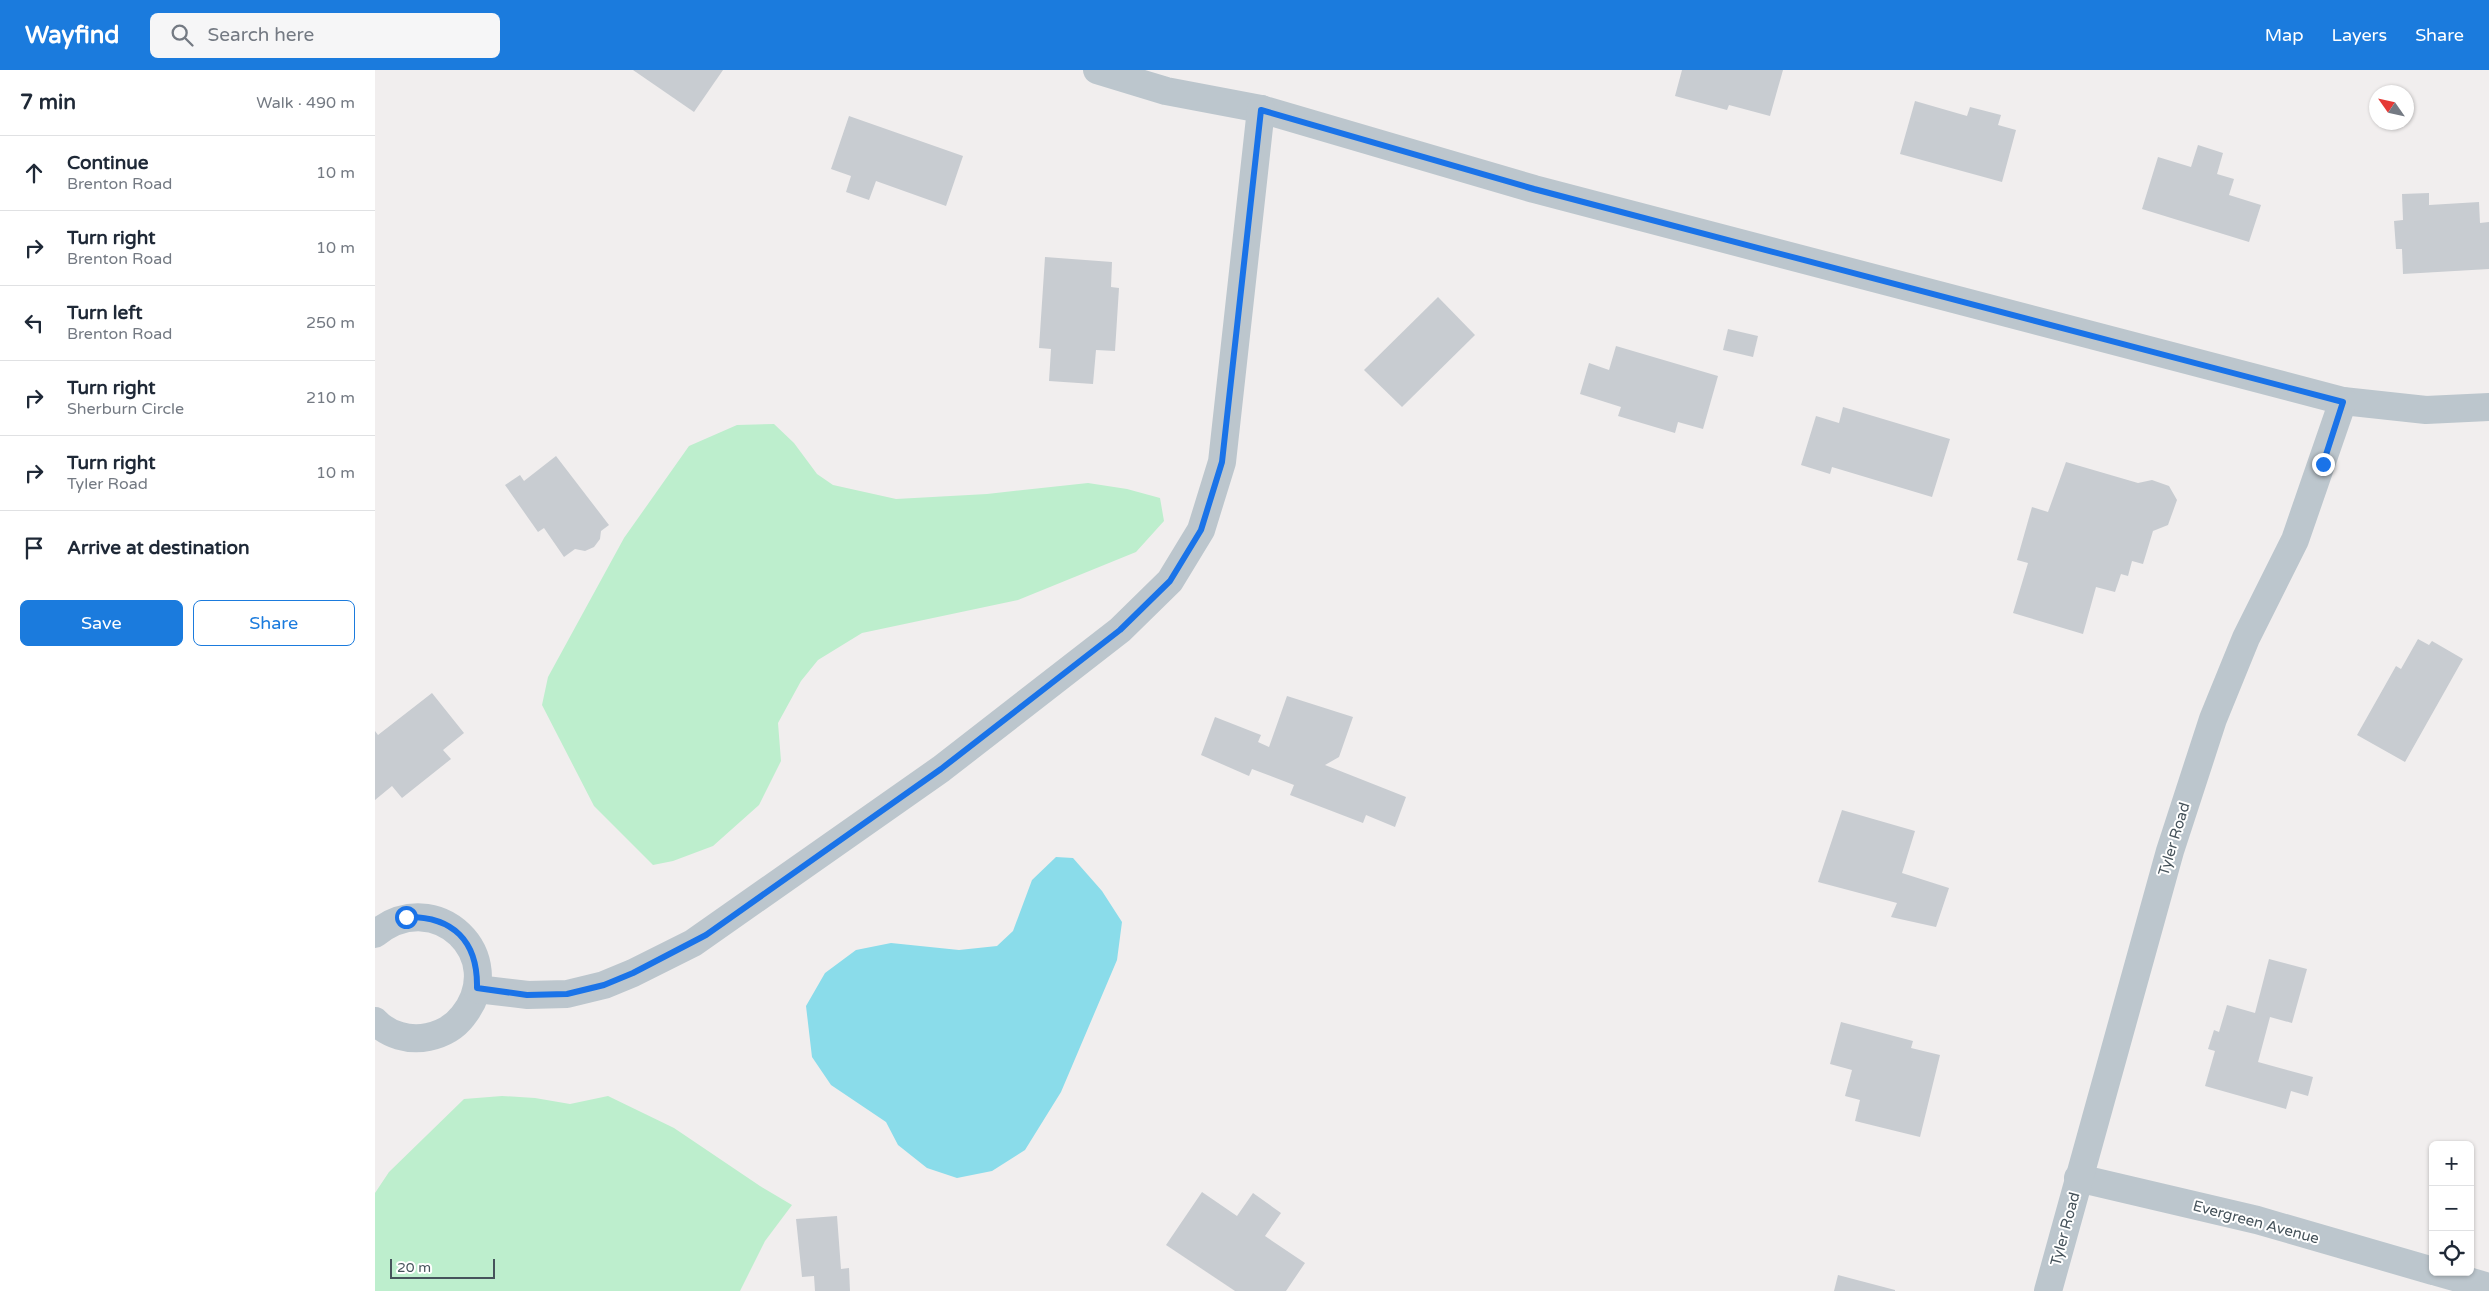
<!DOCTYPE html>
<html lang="en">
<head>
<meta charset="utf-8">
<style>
  :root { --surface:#fff; --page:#f6f6f7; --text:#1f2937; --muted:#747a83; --line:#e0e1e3; --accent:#1b7bdd }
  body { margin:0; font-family:"Varela Round",sans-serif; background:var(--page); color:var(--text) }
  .controls { position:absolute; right:15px; bottom:15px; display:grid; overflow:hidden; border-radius:8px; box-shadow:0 1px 4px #0004 }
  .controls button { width:45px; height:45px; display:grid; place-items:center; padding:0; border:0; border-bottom:1px solid var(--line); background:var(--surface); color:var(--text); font:25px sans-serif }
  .compass { position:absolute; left:1994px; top:15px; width:45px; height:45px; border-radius:50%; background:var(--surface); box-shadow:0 1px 4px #0004; rotate:304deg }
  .scale { position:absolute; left:15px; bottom:12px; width:105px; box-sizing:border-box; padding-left:5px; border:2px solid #46535b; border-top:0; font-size:14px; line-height:18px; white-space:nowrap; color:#46535b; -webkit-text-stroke:4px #fff; paint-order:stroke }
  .stop { position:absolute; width:15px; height:15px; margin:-11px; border:4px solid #1a73e8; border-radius:50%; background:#fff }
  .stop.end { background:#1a73e8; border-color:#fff; box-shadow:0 1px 5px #0008 }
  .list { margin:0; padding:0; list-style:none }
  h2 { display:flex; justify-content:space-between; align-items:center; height:65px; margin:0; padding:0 20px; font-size:21px }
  h2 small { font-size:16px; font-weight:400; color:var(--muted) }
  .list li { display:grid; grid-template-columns:32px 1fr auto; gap:15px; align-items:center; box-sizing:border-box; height:75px; padding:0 20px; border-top:1px solid var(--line) }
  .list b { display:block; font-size:19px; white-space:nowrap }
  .list p { margin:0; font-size:16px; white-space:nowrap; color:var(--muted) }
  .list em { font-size:16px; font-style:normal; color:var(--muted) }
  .actions { display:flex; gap:10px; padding:15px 20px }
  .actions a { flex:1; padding:11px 0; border:1px solid var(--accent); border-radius:8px; text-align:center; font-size:18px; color:var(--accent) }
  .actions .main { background:var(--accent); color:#fff }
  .icon { flex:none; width:28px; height:28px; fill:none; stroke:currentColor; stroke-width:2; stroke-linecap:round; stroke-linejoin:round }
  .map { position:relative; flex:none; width:2114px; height:1221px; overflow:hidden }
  header { display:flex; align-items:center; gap:30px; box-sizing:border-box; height:70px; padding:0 25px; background:var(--accent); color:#fff }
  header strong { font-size:24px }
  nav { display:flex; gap:28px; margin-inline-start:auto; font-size:18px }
  .search { width:350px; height:45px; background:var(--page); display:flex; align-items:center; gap:12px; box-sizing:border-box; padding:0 18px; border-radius:8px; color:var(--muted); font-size:19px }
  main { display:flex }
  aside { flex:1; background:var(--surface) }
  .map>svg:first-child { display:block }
</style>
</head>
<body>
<header>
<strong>Wayfind</strong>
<div class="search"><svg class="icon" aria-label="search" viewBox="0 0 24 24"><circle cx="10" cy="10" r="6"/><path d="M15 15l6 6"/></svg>Search here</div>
<nav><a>Map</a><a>Layers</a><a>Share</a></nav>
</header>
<main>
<aside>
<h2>7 min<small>Walk · 490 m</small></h2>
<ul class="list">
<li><svg class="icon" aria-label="ahead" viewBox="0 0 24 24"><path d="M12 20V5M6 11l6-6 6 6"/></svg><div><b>Continue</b><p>Brenton Road</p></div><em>10 m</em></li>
<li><svg class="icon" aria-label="right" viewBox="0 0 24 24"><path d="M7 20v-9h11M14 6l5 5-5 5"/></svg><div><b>Turn right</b><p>Brenton Road</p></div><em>10 m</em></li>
<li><svg class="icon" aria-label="left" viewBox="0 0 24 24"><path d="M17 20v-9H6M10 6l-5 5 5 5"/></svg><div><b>Turn left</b><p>Brenton Road</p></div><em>250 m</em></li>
<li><svg class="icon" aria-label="right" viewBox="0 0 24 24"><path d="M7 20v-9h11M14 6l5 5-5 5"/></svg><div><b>Turn right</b><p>Sherburn Circle</p></div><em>210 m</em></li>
<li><svg class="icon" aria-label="right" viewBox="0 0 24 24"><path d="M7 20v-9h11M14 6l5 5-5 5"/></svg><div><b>Turn right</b><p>Tyler Road</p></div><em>10 m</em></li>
<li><svg class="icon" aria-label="arrive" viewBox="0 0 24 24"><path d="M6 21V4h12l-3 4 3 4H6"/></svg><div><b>Arrive at destination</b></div></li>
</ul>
<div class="actions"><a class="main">Save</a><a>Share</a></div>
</aside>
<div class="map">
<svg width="2114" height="1221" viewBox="0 0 2114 1221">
  <rect width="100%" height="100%" fill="#f1eeee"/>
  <g fill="#bdeecd">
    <path d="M399 354 419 373 442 404 458 415 521 429 612 424 713 413 752 419 785 428 789 451 761 482 643 530 487 563 443 590 426 611 403 653 406 691 384 735 338 776 298 791 278 795 219 736 167 635 173 607 249 468 314 376 362 355Z"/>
    <path d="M127 1026 160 1028 195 1034 233 1026 299 1058 385 1116 417 1135 390 1171 365 1221H0V1123L14 1102 89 1029Z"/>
  </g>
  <path fill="#8adcea" d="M681 787 698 788 727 821 747 852 742 890 686 1022 650 1080 617 1101 582 1108 552 1098 523 1075 511 1052 456 1015 437 987 431 936 450 903 481 880 516 873 584 880 622 876 638 861 657 810Z"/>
  <g fill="#c8ccd1">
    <path d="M258 0H348L319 42Z"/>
    <path d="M1307 0H1408L1395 46 1354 35 1352 40 1300 26Z"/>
    <path d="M1540 31 1592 46 1595 37 1626 45 1623 55 1641 60 1627 112 1525 84Z"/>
    <path d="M474 46 588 86 571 136 501 111 494 130 471 122 476 106 456 99Z"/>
    <path d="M1823 75 1848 83 1842 104 1859 109 1854 125 1886 135 1874 172 1767 139 1783 87 1816 97Z"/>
    <path d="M2054 123V135L2104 132 2105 153 2114 152V199L2028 204 2027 179H2021L2019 151 2028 150 2027 124Z"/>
    <path d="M670 187 737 192 736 217 744 218 740 281 721 280 718 314 674 311 676 279 664 278Z"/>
    <path d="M1063 227 1100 265 1027 337 989 300Z"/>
    <path d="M1353 259 1383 266 1378 287 1348 280Z"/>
    <path d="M1241 276 1343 306 1328 359 1303 352 1300 363 1243 346 1246 337 1205 324 1214 293 1234 300Z"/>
    <path d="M1468 337 1575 369 1557 427 1457 397 1455 404 1426 395 1441 346 1464 353Z"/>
    <path d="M181 386 234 455 226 461 225 469 219 477 210 481 200 479 189 487 169 458 163 462 130 415 145 405 149 411Z"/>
    <path d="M1691 392 1763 413 1777 410 1794 416 1802 430 1793 455 1778 461 1768 494 1757 491 1753 506 1746 504 1740 522 1721 517 1708 564 1638 543 1653 493 1642 490 1657 437 1673 442Z"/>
    <path d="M2043 569 2054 575 2057 571 2088 589 2030 692 1982 665 2021 596 2026 599Z"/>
    <path d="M57 623 89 663 68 680 76 689 27 728 17 716 0 730V661L3 665Z"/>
    <path d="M912 626 978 647 964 687 950 695 1031 727 1020 757 991 745 988 753 915 725 919 715 877 699 874 706 826 685 840 647 886 665 883 672 894 677Z"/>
    <path d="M1467 740 1540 761 1527 803 1574 818 1561 857 1516 847 1522 833 1443 812Z"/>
    <path d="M1894 889 1932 899 1917 953 1895 947 1883 992 1938 1007 1933 1026 1916 1021 1911 1039 1830 1016 1840 981 1833 979 1839 960 1844 962 1852 935 1880 943Z"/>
    <path d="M1466 952 1538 971 1536 978 1565 985 1545 1067 1480 1051 1485 1030 1470 1026 1477 1000 1455 994Z"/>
    <path d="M827 1122 862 1146 878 1123 906 1143 890 1166 930 1193 911 1221H860L791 1175Z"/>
    <path d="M462 1146 466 1199 474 1198 475 1221H440L439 1206 427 1207 421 1149Z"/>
    <path d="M1463 1205 1520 1220V1221H1459Z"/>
  </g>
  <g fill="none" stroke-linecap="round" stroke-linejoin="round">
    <g stroke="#bcc6cd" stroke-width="28">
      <path d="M722 0 791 21 886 39 1159 119 1968 331 2051 340 2114 337"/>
      <path d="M0 864C61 814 135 887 88 946 79 958 67 964 53 967 34 971 13 965 0 951"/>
      <path d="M102 919 153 925 192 924 229 915 258 903 318 873 566 699 745 560 795 511 826 460 847 392 886 39"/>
      <path d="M1703 1108 1882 1150 2058 1201"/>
      <path d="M2062 1202 2114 1217"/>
      <path d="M1673 1221 1795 781 1838 649 1871 568 1920 470 1968 331"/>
    </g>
  </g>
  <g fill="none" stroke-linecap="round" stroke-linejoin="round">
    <path stroke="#1a73e8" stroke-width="6" d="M31 847C78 846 103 871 102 918L152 925 192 924 229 915 258 903 331 865 566 699 745 560 795 511 826 460 847 392 886 40 1159 119 1968 332 1948 394"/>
  </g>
  <g text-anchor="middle" stroke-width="4" stroke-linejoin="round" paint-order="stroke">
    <g font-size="15" fill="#46535b" stroke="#fff">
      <text transform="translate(1799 769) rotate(-73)" y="5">Tyler Road</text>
      <text transform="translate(1881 1152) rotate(15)" y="5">Evergreen Avenue</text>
      <text transform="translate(1690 1159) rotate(-75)" y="5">Tyler Road</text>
    </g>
  </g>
</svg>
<div class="controls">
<button>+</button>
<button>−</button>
<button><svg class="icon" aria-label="locate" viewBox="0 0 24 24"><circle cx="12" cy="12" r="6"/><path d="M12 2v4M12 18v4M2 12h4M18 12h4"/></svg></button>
</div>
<svg class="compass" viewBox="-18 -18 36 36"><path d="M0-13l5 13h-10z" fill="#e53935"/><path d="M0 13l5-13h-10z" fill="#747a83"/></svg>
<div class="scale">20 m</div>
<div class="stop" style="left:31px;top:847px"></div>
<div class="stop end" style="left:1948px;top:394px"></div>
</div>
</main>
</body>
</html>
